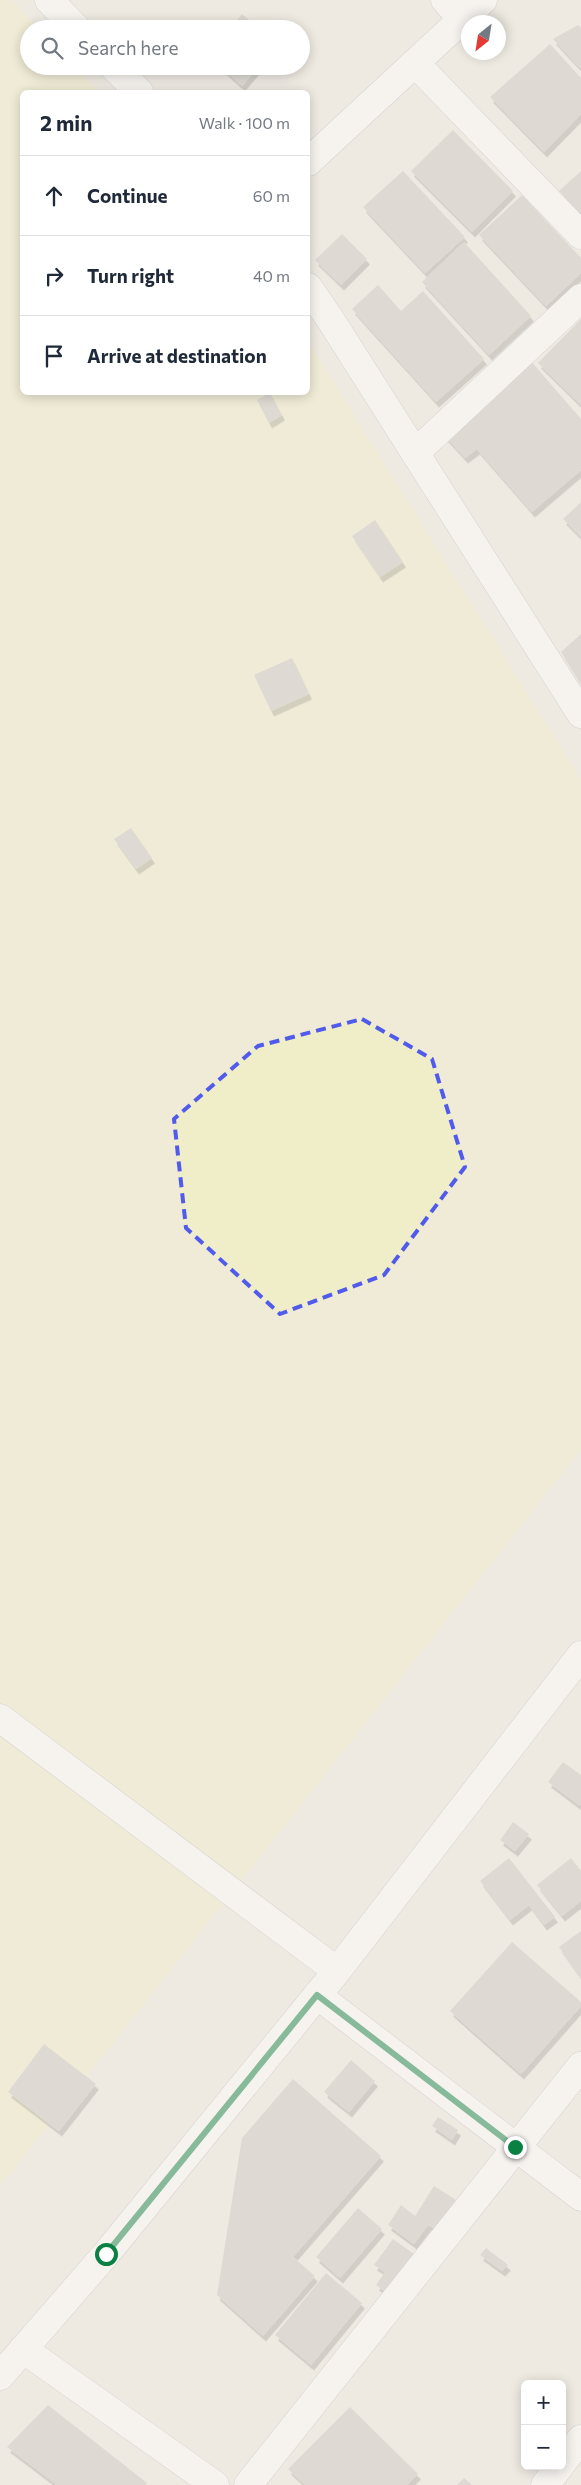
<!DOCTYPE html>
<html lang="en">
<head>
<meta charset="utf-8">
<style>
  :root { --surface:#fff; --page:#f2f2f3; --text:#1f2937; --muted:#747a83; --line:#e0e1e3 }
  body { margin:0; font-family:Commissioner,sans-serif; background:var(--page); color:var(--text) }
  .controls { position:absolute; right:15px; bottom:15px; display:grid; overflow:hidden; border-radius:8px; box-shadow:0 2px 12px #0003 }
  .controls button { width:45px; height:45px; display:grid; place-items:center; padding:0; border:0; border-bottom:1px solid var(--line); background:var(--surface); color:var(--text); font:25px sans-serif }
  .compass { position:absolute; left:461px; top:15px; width:45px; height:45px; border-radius:50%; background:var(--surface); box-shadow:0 2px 12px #0003; rotate:210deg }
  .stop { position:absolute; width:15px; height:15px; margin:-11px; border:4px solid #0b8043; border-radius:50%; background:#fff }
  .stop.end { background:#0b8043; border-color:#fff; box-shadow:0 1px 5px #0008 }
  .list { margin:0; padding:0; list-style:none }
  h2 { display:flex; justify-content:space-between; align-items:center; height:65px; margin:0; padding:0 20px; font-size:21px }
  h2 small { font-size:16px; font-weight:400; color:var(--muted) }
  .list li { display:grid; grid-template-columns:32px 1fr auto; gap:15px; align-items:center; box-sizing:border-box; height:80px; padding:0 20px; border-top:1px solid var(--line) }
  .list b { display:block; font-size:19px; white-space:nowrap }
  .list em { font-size:16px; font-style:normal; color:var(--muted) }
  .icon { flex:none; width:28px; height:28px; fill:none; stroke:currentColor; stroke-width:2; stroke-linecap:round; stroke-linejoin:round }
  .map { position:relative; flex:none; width:581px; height:2485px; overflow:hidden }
  .search { position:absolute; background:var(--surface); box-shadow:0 2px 12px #0003; left:20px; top:20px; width:290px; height:55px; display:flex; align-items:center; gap:12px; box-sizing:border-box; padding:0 18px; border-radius:28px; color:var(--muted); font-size:19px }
  .panel { position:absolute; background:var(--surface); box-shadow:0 2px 12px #0003; left:20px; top:90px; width:290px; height:305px; border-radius:8px }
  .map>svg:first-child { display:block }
</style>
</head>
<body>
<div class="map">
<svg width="581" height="2485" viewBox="0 0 581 2485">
  <defs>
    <filter id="shadow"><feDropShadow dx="3" dy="5.5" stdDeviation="0" flood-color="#0004"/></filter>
  </defs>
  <rect width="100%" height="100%" fill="#eeeae2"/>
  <path fill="#efeec8" d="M0 0H12L39 29H29V66H74L99 92H22V392H308V341L581 779V1450L0 2187Z"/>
  <g fill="#cac8c0" filter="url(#shadow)">
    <path d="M242 14 259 29H229Z"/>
    <path d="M578 25 581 28V69L553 39Z"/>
    <path d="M550 44 581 78V114L544 152 490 97Z"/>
    <path d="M220 66H259L242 86Z"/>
    <path d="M453 130 513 191 472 232 411 171Z"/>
    <path d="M403 171 465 237 425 273 363 207Z"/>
    <path d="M581 171V213L559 191Z"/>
    <path d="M522 195 581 258V273L546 306 479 235Z"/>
    <path d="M342 234 367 259 341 285 315 260Z"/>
    <path d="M464 242 531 316 489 355 422 282Z"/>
    <path d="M378 285 401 311 423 291 484 359 436 402 352 309Z"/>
    <path d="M581 319V405L538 363Z"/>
    <path d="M530 360 581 419V470L532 512 477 449 465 458 443 434Z"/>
    <path d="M270 393 282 415 269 423 257 400Z"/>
    <path d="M581 502V537L563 519Z"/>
    <path d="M375 520 403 562 380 577 352 536Z"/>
    <path d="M581 634V684L561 652Z"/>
    <path d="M292 658 309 694 271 711 254 675Z"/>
    <path d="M131 828 152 858 136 869 114 839Z"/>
    <path d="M563 1762 581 1775 580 1806 548 1782Z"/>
    <path d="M513 1822 529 1834 515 1851 500 1840Z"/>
    <path d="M509 1858 555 1917 544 1925 529 1905 510 1920 480 1881Z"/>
    <path d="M571 1858 581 1871V1901L562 1916 537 1885Z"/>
    <path d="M581 1931V1978L559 1947Z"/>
    <path d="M512 1942 581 2002V2006L521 2074 450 2011Z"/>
    <path d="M44 2044 96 2084 59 2131 8 2092Z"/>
    <path d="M351 2060 375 2081 349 2112 324 2092Z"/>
    <path d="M293 2079 381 2156 293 2257 315 2276 263 2336 217 2295 242 2138Z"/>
    <path d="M438 2117 458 2130 452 2140 432 2126Z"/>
    <path d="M434 2186 456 2200 438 2230 428 2225 414 2244 388 2225 401 2205 415 2216Z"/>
    <path d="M358 2208 382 2229 340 2278 316 2257Z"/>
    <path d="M393 2239 414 2254 386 2292 376 2285 385 2272 374 2265Z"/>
    <path d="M486 2248 508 2265 502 2271 480 2255Z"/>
    <path d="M326 2273 362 2303 311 2365 275 2335Z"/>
    <path d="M48 2405 147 2483 145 2485H57L7 2447Z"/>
    <path d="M350 2407 418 2474 407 2485H305L288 2469Z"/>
    <path d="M464 2478 472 2485H457Z"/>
  </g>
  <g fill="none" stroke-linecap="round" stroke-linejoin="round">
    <defs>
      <g id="minor">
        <path d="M49 0 77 29"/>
        <path d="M445 0 462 19"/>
        <path d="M415 63 581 235"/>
        <path d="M113 66 139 92"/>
        <path d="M308 162 483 0"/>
        <path d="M308 287 330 319 581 714"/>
        <path d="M415 453 581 298"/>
        <path d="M0 1718 337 1971"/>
        <path d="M317 1995 581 2197"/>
        <path d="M23 2349 215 2485"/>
        <path d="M0 2376 106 2254 337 1971 581 1655"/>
        <path d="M562 2463 581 2439"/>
        <path d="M248 2485 581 2066"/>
        <path d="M545 2485 560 2466"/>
      </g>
    </defs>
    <use href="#minor" stroke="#b5b6c0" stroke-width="29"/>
    <use href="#minor" stroke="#fff" stroke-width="28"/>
  </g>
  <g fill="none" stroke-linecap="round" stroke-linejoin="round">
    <path stroke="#0b8043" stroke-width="6" d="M106 2254 317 1995 515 2147"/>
  </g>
  <path d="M0 0H581V2485H0ZM362 1019 432 1059 465 1167 384 1275 280 1314 186 1228 174 1119 258 1046Z" fill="#eeeae2" fill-opacity=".55" fill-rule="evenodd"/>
  <path fill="none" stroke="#515beb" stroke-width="4" stroke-dasharray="10 6" stroke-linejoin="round" d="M362 1019 432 1059 465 1167 384 1275 280 1314 186 1228 174 1119 258 1046Z"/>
</svg>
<div class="controls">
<button>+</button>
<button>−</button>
</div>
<svg class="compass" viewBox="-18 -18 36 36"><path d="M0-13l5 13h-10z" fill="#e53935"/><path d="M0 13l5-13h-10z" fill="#747a83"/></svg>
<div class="stop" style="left:106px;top:2254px"></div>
<div class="stop end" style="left:515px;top:2147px"></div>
<div class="search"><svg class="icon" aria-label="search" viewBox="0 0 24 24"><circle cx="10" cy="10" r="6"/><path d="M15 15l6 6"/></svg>Search here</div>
<section class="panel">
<h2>2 min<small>Walk · 100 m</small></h2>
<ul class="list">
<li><svg class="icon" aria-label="ahead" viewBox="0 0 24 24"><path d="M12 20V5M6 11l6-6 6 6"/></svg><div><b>Continue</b></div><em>60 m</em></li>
<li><svg class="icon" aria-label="right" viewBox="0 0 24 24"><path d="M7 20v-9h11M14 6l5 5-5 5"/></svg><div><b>Turn right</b></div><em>40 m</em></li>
<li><svg class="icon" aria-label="arrive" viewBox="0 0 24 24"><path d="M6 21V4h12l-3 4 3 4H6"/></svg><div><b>Arrive at destination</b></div></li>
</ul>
</section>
</div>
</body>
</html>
